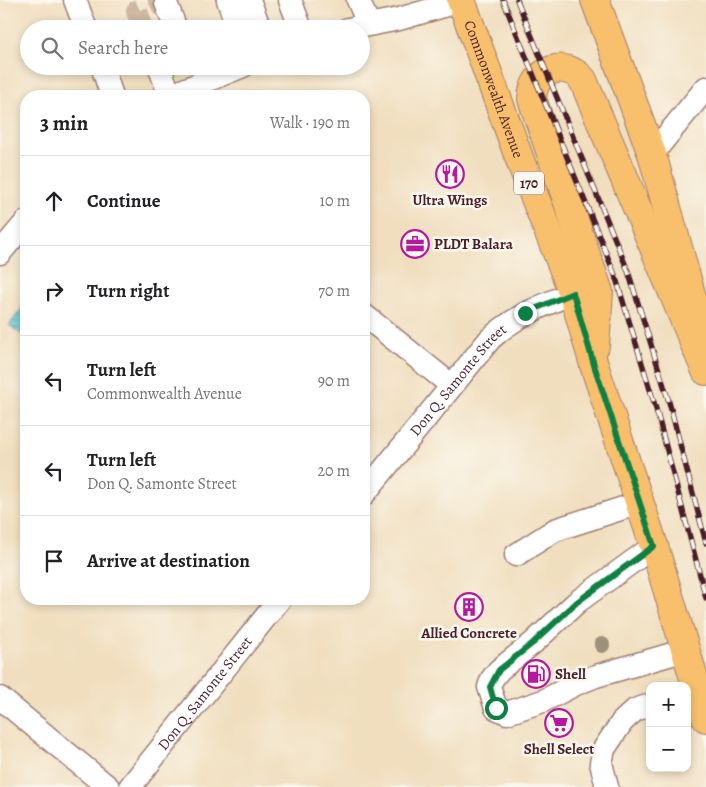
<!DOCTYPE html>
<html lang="en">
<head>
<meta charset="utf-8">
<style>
  :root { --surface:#fff; --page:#f2f2f2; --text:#202124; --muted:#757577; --line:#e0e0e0 }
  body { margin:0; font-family:Alegreya,serif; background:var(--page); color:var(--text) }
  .controls { position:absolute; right:15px; bottom:15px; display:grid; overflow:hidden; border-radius:10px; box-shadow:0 2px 8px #0003 }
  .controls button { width:45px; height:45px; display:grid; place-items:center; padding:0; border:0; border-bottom:1px solid var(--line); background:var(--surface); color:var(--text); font:25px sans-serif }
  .stop { position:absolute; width:15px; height:15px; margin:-11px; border:4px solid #0b8043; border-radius:50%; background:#fff }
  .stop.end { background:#0b8043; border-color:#fff; box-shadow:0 1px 5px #0008 }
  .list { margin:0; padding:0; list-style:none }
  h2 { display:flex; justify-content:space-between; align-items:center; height:65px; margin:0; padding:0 20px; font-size:21px }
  h2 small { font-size:16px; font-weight:400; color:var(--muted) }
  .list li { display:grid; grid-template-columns:32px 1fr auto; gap:15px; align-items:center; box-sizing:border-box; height:90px; padding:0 20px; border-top:1px solid var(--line) }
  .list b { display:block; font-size:19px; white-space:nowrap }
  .list p { margin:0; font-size:16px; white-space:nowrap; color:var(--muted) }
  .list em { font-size:16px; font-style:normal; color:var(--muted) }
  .icon { flex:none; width:28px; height:28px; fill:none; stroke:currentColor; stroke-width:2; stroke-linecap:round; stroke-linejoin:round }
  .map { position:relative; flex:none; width:706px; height:787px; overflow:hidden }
  .search { position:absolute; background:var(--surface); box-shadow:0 2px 8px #0003; left:20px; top:20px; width:350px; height:55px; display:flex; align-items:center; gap:12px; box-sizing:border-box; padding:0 18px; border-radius:28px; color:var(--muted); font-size:19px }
  .panel { position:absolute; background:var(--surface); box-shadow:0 2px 8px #0003; left:20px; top:90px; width:350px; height:515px; border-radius:20px }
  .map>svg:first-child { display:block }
</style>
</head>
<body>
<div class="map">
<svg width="706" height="787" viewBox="0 0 706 787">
  <defs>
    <pattern id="water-rules" width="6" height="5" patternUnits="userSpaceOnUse" patternTransform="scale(1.25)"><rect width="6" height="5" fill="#5ac5d4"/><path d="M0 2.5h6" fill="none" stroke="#4c9fac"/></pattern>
  </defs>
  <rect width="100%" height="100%" fill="#fbf7ec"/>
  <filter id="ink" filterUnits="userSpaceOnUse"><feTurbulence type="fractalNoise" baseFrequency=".02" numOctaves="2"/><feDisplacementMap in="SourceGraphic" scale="10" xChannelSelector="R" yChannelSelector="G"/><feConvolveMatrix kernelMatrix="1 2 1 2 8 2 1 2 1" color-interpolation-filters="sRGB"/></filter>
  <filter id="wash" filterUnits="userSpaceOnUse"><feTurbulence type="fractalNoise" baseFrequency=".0096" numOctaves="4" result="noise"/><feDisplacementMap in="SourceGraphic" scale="20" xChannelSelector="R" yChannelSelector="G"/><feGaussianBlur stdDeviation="1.12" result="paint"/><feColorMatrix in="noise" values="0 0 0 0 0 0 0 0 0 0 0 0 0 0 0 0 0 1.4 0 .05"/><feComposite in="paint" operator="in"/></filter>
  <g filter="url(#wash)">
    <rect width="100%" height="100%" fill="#f0debe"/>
    <path fill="url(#water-rules)" stroke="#527280" d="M23 307 26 310V338L9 325Z"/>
  </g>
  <g filter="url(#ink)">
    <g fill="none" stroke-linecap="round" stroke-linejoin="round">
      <path stroke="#cfb8a1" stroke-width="22" stroke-dasharray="22 11" stroke-linecap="butt" d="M143 29 137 11 160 0"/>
      <defs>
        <g id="minor">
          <path d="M75 0 86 29"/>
          <path d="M228 0 238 29"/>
          <path d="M249 0 260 29"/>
          <path d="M290 0 301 29"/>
          <path d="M358 0 368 23"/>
          <path d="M166 3 176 29"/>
          <path d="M348 29 399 19 461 1"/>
          <path d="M102 66 112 96"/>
          <path d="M159 66 170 96"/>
          <path d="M169 96 243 66"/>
          <path d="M652 154 706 88"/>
          <path d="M0 253 26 222"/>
          <path d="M364 315 451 385"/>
          <path id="s1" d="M364 494 490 339C515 316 543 305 573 293"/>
          <path d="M654 546 577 602 533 643 499 670 492 679 489 687 496 708 507 713 543 701 576 684 596 676 686 650"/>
          <path d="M516 555 555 530 639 503"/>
          <path d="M0 698 108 787"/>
          <path id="s2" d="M130 787 280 599"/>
          <path d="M607 787 601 763 604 749 622 722 635 710 650 705"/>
        </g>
        <g id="major">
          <path id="s3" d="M461 0 523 168 573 293 594 365 654 546 706 718"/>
          <path d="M595 0 652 154 698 319"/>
          <path d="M595 346 599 292 532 99C533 70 564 58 583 80L706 371"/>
        </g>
      </defs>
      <use href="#minor" stroke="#9d7e74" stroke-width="25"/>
      <use href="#major" stroke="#9d7e74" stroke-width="30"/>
      <use href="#minor" stroke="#fff" stroke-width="22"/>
      <use href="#major" stroke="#f8bf6c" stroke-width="28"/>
      <defs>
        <g id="rail">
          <path d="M503 0 615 275 656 409 706 598"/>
          <path d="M517 0 628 271 669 402 706 543"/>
        </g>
      </defs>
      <use href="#rail" stroke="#4a1f2b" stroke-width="5.5"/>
      <use href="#rail" stroke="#fbf7ec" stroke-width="4" stroke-dasharray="11" stroke-linecap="butt"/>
    </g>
    <circle fill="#9f927c" cx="602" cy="645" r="8"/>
  </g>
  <g fill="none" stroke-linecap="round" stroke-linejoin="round" filter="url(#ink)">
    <path stroke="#0b8043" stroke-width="6" d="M496 708 490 687 499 670 533 643 577 602 654 546 594 365 573 293 525 313"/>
  </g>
  <defs>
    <symbol id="restaurant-ring" viewBox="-11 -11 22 22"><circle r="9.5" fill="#fbf7ec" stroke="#b5179e" stroke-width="1.5"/><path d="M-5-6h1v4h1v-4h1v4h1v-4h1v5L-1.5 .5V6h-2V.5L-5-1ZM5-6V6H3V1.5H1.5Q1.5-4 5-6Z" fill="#b5179e"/></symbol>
    <symbol id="office-ring" viewBox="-11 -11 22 22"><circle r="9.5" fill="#fbf7ec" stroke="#b5179e" stroke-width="1.5"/><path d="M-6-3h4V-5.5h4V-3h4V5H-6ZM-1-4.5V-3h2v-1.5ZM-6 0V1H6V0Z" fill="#b5179e"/></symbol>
    <symbol id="building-ring" viewBox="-11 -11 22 22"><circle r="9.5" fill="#fbf7ec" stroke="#b5179e" stroke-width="1.5"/><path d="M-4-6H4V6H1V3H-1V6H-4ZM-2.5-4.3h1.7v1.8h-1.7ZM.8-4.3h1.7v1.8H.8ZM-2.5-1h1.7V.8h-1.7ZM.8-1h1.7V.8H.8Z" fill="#b5179e"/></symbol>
    <symbol id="fuel-ring" viewBox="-11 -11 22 22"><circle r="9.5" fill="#fbf7ec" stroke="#b5179e" stroke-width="1.5"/><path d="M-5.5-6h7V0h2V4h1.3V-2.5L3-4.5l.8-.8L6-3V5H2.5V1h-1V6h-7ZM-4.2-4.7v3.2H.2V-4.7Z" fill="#b5179e"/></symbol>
    <symbol id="supermarket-ring" viewBox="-11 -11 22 22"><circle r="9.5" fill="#fbf7ec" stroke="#b5179e" stroke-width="1.5"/><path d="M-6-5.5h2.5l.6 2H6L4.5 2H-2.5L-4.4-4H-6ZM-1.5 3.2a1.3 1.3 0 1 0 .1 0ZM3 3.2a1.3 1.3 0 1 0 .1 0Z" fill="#b5179e"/></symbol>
  </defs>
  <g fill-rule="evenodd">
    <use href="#restaurant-ring" x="434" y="158" width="32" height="32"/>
    <use href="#office-ring" x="399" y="228" width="32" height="32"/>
    <use href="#building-ring" x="453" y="591" width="32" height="32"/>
    <use href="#fuel-ring" x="520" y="658" width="32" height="32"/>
    <use href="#supermarket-ring" x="543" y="707" width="32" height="32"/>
  </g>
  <g text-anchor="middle" stroke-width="5" stroke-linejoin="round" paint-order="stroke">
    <rect fill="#fbf7ec" stroke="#7f6065" stroke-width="1" x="514" y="171.5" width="30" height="23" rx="4"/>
    <g font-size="14" font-weight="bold" fill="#4a1f2b">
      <text x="529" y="188">170</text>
    </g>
    <g font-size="15" fill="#4a1f2b" stroke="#fbf7ec">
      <text dy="5" stroke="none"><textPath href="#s3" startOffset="95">Commonwealth Avenue</textPath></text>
      <text dy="5" stroke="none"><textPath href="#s1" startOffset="148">Don Q. Samonte Street</textPath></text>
      <text dy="5" stroke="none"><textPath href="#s2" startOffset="120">Don Q. Samonte Street</textPath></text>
    </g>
    <g font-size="15" font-weight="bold" fill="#4a1f2b" stroke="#fbf7ec">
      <text x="450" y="205">Ultra Wings</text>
      <text x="434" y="249" text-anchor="start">PLDT Balara</text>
      <text x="469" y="638">Allied Concrete</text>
      <text x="555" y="679" text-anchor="start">Shell</text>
      <text x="559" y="754">Shell Select</text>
    </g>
  </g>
</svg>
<div class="controls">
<button>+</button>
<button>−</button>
</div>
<div class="stop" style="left:496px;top:708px"></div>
<div class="stop end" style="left:525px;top:313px"></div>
<div class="search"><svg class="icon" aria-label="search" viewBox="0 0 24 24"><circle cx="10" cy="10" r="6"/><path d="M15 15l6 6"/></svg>Search here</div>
<section class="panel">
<h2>3 min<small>Walk · 190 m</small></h2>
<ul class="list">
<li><svg class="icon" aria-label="ahead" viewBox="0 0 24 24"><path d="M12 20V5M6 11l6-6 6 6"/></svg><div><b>Continue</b></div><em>10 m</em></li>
<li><svg class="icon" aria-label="right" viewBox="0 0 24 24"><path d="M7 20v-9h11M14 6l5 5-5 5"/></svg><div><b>Turn right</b></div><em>70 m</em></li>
<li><svg class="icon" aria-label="left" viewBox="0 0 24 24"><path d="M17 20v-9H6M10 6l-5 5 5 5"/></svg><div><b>Turn left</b><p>Commonwealth Avenue</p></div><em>90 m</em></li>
<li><svg class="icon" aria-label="left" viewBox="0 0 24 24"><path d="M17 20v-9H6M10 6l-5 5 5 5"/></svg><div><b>Turn left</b><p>Don Q. Samonte Street</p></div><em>20 m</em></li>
<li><svg class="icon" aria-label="arrive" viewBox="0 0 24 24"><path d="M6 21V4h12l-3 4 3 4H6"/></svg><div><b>Arrive at destination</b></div></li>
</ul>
</section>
</div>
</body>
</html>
